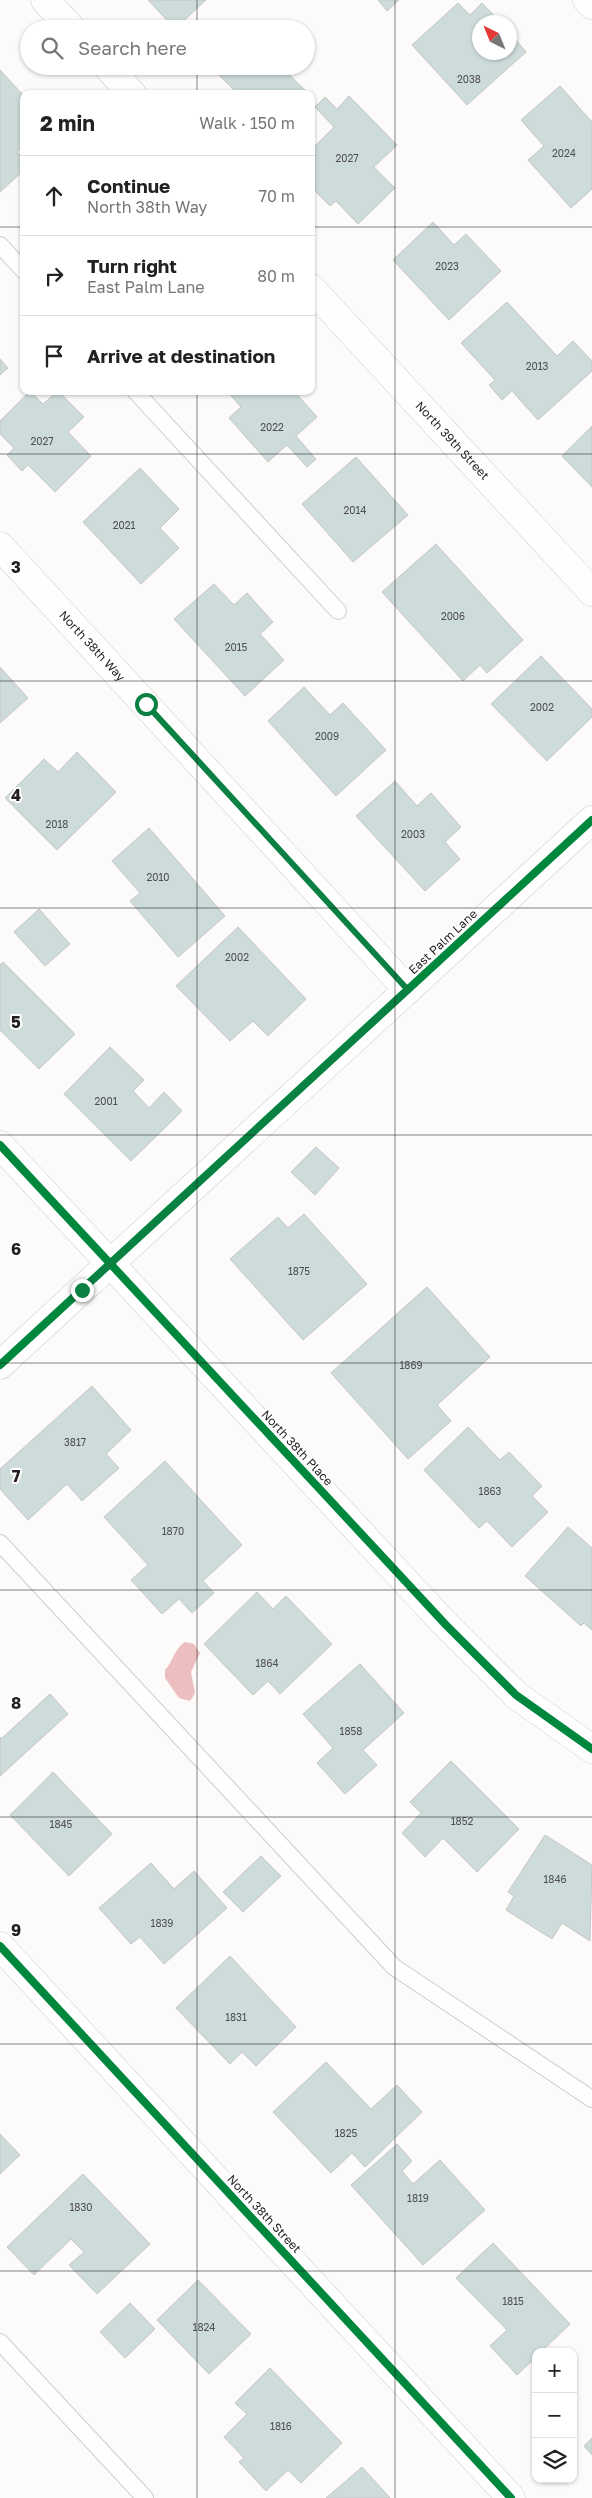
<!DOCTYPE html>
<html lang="en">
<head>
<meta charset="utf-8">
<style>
  :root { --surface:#fff; --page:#f6f6f6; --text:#222; --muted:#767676; --line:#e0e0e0 }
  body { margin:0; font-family:"Golos Text",sans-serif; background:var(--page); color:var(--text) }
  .controls { position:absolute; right:15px; bottom:15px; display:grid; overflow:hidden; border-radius:10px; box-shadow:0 1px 4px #0004 }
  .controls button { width:45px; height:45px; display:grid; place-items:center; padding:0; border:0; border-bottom:1px solid var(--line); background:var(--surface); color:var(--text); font:25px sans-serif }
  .compass { position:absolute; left:472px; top:15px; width:45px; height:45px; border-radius:50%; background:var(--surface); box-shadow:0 1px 4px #0004; rotate:317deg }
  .stop { position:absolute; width:15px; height:15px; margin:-11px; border:4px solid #0b8043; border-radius:50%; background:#fff }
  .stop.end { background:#0b8043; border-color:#fff; box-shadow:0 1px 5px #0008 }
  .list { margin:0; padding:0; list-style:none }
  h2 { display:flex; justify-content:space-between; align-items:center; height:65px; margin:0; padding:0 20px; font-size:21px }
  h2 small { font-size:16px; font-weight:400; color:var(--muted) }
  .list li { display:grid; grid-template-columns:32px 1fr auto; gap:15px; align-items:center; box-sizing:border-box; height:80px; padding:0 20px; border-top:1px solid var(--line) }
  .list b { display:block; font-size:19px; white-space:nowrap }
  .list p { margin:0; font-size:16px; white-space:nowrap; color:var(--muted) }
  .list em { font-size:16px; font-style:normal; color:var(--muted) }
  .icon { flex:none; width:28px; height:28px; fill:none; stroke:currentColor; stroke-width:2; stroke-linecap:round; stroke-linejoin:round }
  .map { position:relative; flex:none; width:592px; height:2498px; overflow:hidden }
  .search { position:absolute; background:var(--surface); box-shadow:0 1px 4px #0004; left:20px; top:20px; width:295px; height:55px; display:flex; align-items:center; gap:12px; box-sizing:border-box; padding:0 18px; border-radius:28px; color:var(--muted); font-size:19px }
  .panel { position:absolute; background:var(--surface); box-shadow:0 1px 4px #0004; left:20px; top:90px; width:295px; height:305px; border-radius:10px }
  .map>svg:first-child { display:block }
</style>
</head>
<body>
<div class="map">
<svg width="592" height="2498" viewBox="0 0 592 2498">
  <rect width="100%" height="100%" fill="#fdfafa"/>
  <path fill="#edbebf" d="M185 1642 194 1644 200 1653 191 1672 195 1693 190 1701 179 1698 165 1678V1670C174 1660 174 1649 185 1642Z"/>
  <g fill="#cedbdb" stroke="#c5c6c6">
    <path d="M148 0H206L175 29Z"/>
    <path d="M378 0H399L387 11Z"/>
    <path d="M458 3 470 15 482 3 500 22H480V52H510V33L526 52 467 105 412 45Z"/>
    <path d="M234 20 243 29H225Z"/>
    <path d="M210 66H280L305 90 301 94H238Z"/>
    <path d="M0 70 24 96V146L17 152 24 159V170L0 192Z"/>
    <path d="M560 86 592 122V189L571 208 528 160 544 146 521 120Z"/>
    <path d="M349 96 397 145 374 167 395 188 358 224 336 201 330 206 311 187V150L334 127 315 107 325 97 337 109Z"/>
    <path d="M433 222 454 245 466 234 501 271 449 320 393 260Z"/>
    <path d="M507 302 557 356 573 341 592 361V371L538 420 512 391 502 400 489 385 495 380 461 343Z"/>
    <path d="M0 359 8 368 0 375Z"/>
    <path d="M30 391 43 404 58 391 84 417 68 432 91 456 55 492 28 465 22 471 7 455 14 448 0 434V421Z"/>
    <path d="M227 391H294L317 417 296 436 316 459 307 467 287 445 268 462 229 418 241 407Z"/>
    <path d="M592 426V487L562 456Z"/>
    <path d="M356 457 408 515 353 562 302 504Z"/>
    <path d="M140 468 179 509 160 528 179 548 141 584 83 522Z"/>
    <path d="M436 544 523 640 487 673 480 665 463 681 382 592Z"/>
    <path d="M214 584 234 605 247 593 273 622 260 634 284 660 245 696 174 619Z"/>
    <path d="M541 656 592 709V717L547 761 491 704Z"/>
    <path d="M0 667 28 698 0 723Z"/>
    <path d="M304 687 330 715 343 703 386 750 336 796 268 721Z"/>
    <path d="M77 752 116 792 57 850 5 798 44 759 58 772Z"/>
    <path d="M395 781 417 806 431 793 461 827 445 842 460 859 425 891 356 816Z"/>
    <path d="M149 828 225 916 178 957 130 901 140 893 112 861Z"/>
    <path d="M39 909 70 944 45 966 14 932Z"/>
    <path d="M238 927 306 999 268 1036 253 1021 230 1041 176 986Z"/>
    <path d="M3 962 75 1034 39 1069 0 1030V965Z"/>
    <path d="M110 1047 144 1080 133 1091 149 1108 164 1092 182 1111 131 1161 64 1094Z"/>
    <path d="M316 1147 339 1168 315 1195 291 1172Z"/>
    <path d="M304 1214 367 1284 303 1340 230 1259 278 1217 288 1228Z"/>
    <path d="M427 1287 490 1357 437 1405 451 1421 408 1459 331 1373Z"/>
    <path d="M92 1386 131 1430 106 1454 119 1468 82 1501 67 1484 28 1520 0 1489V1469Z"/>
    <path d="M468 1427 500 1460 509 1452 542 1486 532 1496 548 1512 512 1547 487 1521 479 1528 424 1470Z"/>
    <path d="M165 1461 242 1545 203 1581 214 1593 192 1613 179 1599 162 1614 131 1580 148 1565 104 1517Z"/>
    <path d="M568 1527 592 1548V1630L584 1623 581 1626 525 1576Z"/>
    <path d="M257 1592 273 1609 286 1596 332 1644 280 1694 268 1681 253 1695 204 1644Z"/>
    <path d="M360 1664 404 1713 363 1750 377 1765 345 1794 317 1763 333 1748 303 1714Z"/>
    <path d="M50 1694 68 1714 0 1776V1737L1 1739Z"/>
    <path d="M451 1761 519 1829 477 1872 443 1838 425 1857 402 1833 421 1813 410 1802Z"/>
    <path d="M53 1772 112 1834 69 1876 10 1815Z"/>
    <path d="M545 1835 592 1865 590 1941 562 1923 552 1939 506 1910 514 1896 508 1892Z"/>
    <path d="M261 1856 281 1876 243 1912 223 1892Z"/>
    <path d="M151 1863 174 1889 194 1871 227 1908 164 1964 140 1937 131 1944 99 1908Z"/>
    <path d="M230 1956 296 2027 256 2066 242 2052 230 2064 176 2008Z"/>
    <path d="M326 2062 371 2109 397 2085 422 2112 365 2167 352 2153 331 2173 273 2112Z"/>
    <path d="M0 2134 20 2155 0 2174Z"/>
    <path d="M397 2144 412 2161 402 2171 413 2184 440 2160 485 2210 423 2265 351 2185Z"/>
    <path d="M83 2174 150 2244 97 2294 69 2265 84 2252 71 2239 34 2275 7 2247Z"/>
    <path d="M493 2243 570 2324 541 2352H536V2357L517 2375 490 2346 507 2330 456 2278Z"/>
    <path d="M198 2280 251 2334 209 2374 157 2320Z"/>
    <path d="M130 2303 155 2329 125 2358 100 2332Z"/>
    <path d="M270 2368 342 2443 301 2483 288 2470 266 2491 239 2462 244 2458 224 2437 247 2414 235 2403Z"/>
    <path d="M592 2438V2455L584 2446Z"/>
    <path d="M362 2467 390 2498H326Z"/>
  </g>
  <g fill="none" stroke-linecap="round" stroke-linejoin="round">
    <defs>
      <g id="lane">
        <path d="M0 245 24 271"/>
        <path d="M135 391 338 611"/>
        <path d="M0 1543 394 1967 592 2099"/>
        <path d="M0 2342 145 2498"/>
      </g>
      <g id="street">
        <path d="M45 0 72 29"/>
        <path d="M587 0 592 5"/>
        <path d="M107 66 132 94"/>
        <path id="s1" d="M311 288 592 592"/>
        <path id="s2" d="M0 546 408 990"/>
        <path d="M0 1145 446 1625 516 1695 592 1749"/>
        <path d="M0 1365 592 820"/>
        <path d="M0 1946 511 2498"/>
      </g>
    </defs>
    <use href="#lane" stroke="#cfcccc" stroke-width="18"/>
    <use href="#street" stroke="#cfcccc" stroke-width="29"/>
    <use href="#lane" stroke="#fffefe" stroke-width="16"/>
    <use href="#street" stroke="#fffefe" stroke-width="28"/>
    <defs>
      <g id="cycleway">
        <path d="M0 1145 446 1625 516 1695 592 1749"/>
        <path d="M0 1365 592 820"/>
        <path d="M0 1946 511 2498"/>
      </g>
    </defs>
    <use href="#cycleway" stroke="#fff" stroke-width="11"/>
    <use href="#cycleway" stroke="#00873e" stroke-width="8"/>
  </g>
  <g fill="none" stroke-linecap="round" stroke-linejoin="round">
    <path stroke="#0b8043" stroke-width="6" d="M82 1290 408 990 146 704"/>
  </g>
  <path fill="none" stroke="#231f1f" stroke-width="1" stroke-opacity="0.55" d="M197 0V29M395 0V2498M197 66V94M0 227H24M311 227H592M197 391V2498M0 454H592M0 681H592M0 908H592M0 1135H592M0 1363H592M0 1590H592M0 1817H592M0 2044H592M0 2271H592"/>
  <g text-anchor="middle" stroke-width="4" stroke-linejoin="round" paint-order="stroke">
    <g font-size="10" fill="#4e4e4e">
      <text x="469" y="83">2038</text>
      <text x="564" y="157">2024</text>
      <text x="347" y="162">2027</text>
      <text x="447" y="270">2023</text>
      <text x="537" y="370">2013</text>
      <text x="272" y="431">2022</text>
      <text x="42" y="445">2027</text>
      <text x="355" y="514">2014</text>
      <text x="124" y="529">2021</text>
      <text x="453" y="620">2006</text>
      <text x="236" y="651">2015</text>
      <text x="542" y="711">2002</text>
      <text x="327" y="740">2009</text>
      <text x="57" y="828">2018</text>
      <text x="413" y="838">2003</text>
      <text x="158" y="881">2010</text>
      <text x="237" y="961">2002</text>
      <text x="106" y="1105">2001</text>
      <text x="299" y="1275">1875</text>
      <text x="411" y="1369">1869</text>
      <text x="75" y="1446">3817</text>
      <text x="490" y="1495">1863</text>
      <text x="173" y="1535">1870</text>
      <text x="267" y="1667">1864</text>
      <text x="351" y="1735">1858</text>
      <text x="462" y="1825">1852</text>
      <text x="61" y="1828">1845</text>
      <text x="555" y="1883">1846</text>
      <text x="162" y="1927">1839</text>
      <text x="236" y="2021">1831</text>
      <text x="346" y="2137">1825</text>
      <text x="418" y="2202">1819</text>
      <text x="81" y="2211">1830</text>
      <text x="513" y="2305">1815</text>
      <text x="204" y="2331">1824</text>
      <text x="281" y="2430">1816</text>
    </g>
    <g font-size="12" fill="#231f1f" stroke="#fff">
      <text dy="4" stroke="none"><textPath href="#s1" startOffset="208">North 39th Street</textPath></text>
      <text dy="4" stroke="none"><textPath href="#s2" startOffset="136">North 38th Way</textPath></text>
      <text transform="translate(443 942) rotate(-43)" y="4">East Palm Lane</text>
      <text transform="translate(297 1448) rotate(47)" y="4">North 38th Place</text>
      <text transform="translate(264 2214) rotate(47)" y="4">North 38th Street</text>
    </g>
  </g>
  <g font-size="16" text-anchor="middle" font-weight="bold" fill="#231f1f" stroke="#fff" stroke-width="4" stroke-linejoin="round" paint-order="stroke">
    <text x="16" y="573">3</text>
    <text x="16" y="801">4</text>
    <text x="16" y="1028">5</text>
    <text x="16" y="1255">6</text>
    <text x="16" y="1482">7</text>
    <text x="16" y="1709">8</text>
    <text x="16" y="1936">9</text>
  </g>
</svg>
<div class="controls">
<button>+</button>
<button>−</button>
<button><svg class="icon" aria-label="layers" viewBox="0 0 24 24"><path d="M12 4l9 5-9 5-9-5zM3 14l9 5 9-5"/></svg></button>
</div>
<svg class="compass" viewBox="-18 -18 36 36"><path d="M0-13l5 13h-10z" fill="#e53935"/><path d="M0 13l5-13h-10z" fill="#767676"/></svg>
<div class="stop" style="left:146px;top:704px"></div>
<div class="stop end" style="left:82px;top:1290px"></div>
<div class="search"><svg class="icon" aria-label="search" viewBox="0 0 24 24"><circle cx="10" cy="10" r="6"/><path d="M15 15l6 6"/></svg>Search here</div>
<section class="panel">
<h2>2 min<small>Walk · 150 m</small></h2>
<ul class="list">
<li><svg class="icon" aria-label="ahead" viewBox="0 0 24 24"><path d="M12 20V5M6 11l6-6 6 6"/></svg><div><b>Continue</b><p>North 38th Way</p></div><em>70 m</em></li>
<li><svg class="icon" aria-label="right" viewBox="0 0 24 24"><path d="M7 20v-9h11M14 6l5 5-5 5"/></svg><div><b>Turn right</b><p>East Palm Lane</p></div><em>80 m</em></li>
<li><svg class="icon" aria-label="arrive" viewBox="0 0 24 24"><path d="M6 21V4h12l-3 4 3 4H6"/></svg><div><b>Arrive at destination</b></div></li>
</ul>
</section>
</div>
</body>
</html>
